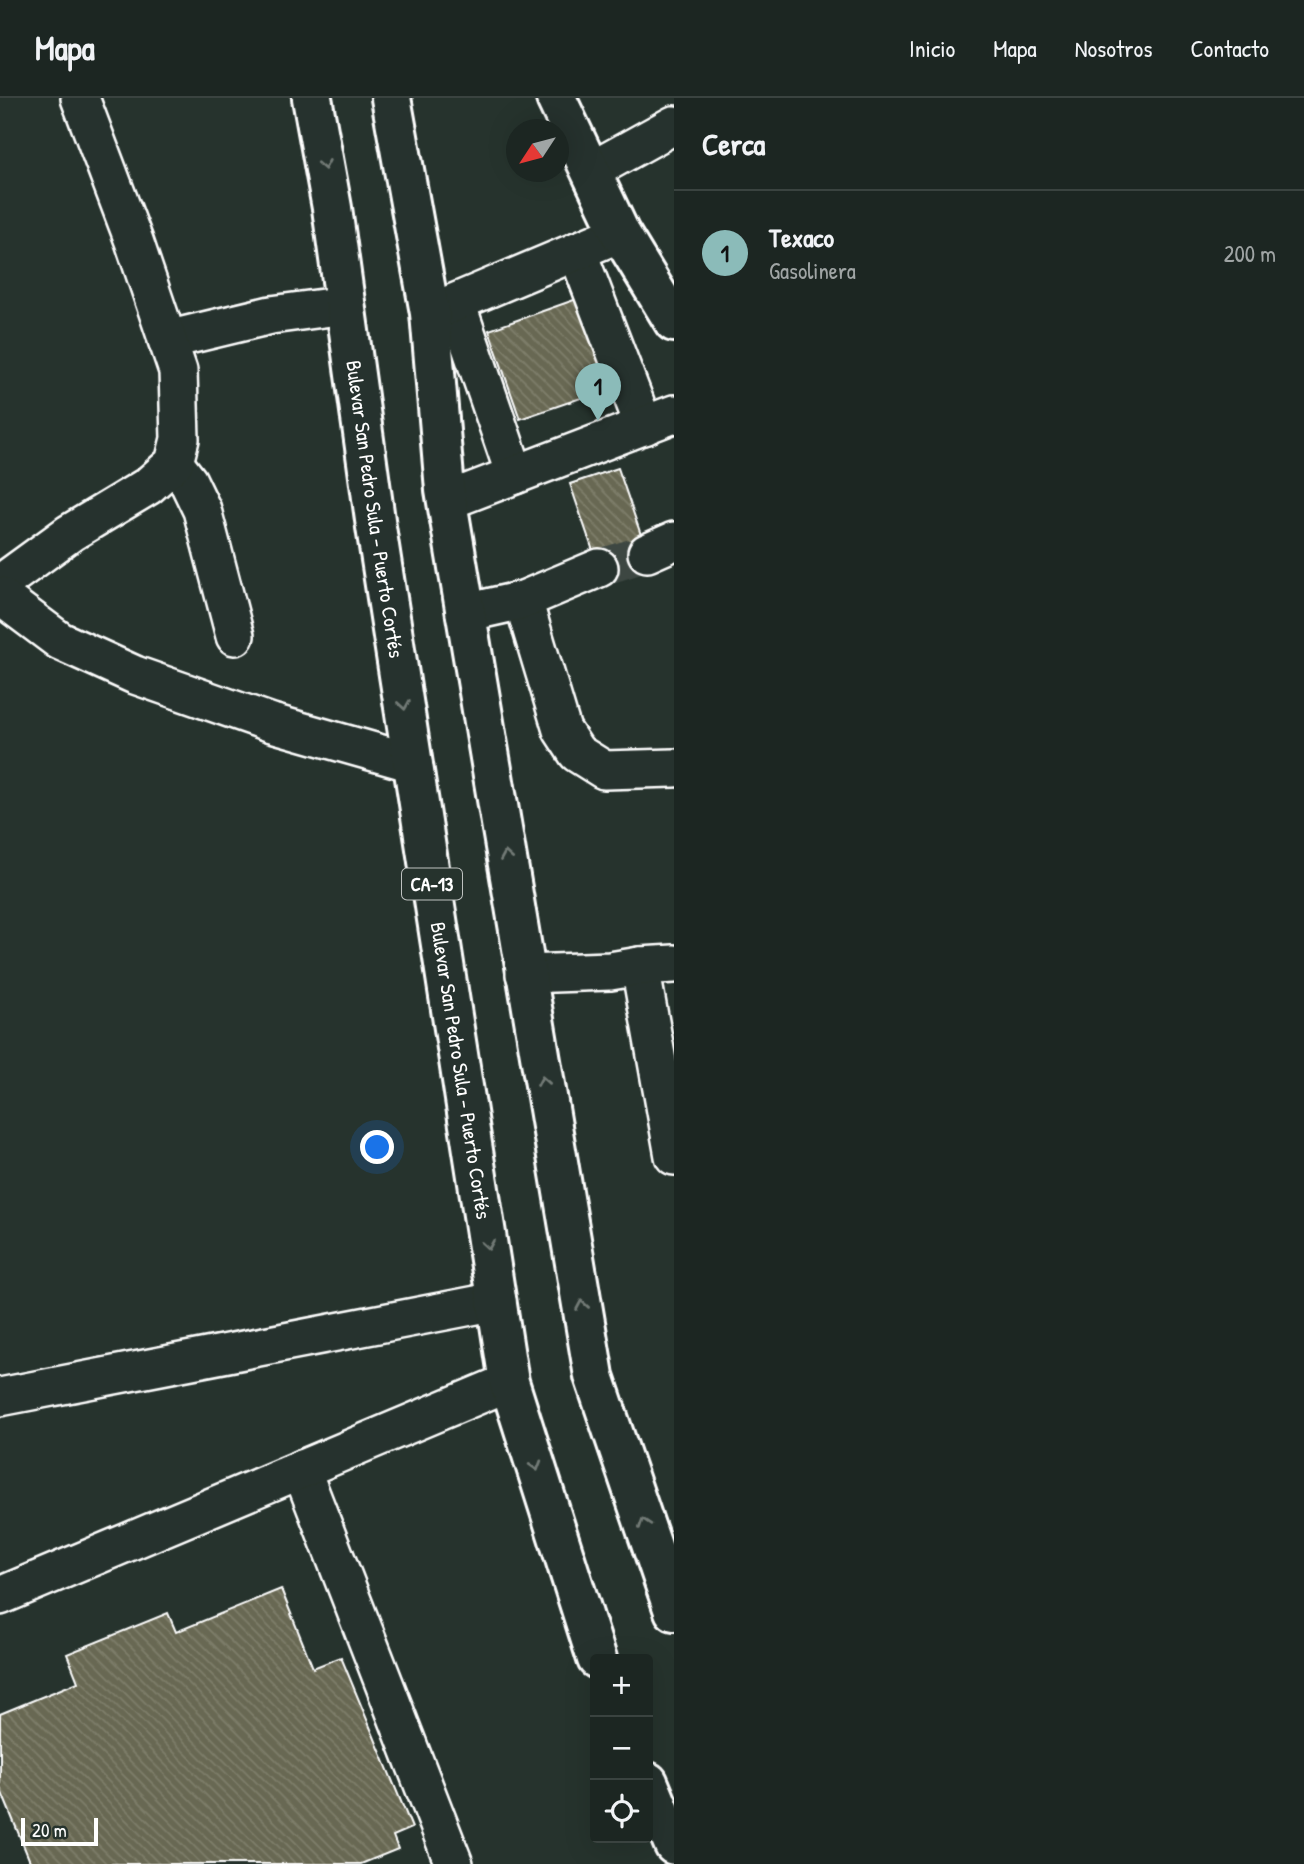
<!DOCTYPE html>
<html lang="es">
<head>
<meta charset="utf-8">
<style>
  :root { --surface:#1c2622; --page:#29322f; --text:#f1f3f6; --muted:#a0a5a5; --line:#3a4340; --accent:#8bbbb9 }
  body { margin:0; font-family:"Patrick Hand",sans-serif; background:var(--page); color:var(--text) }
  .controls { position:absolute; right:21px; bottom:21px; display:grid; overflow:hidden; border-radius:7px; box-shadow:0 7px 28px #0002 }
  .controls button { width:63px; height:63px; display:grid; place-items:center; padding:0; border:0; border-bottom:2px solid var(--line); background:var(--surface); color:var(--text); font:35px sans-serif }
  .compass { position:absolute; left:506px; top:21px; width:63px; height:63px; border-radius:50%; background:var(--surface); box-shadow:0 7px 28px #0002; rotate:234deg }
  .scale { position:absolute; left:21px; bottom:18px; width:77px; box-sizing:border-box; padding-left:7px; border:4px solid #fff; border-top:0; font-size:19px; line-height:24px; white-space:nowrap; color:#fff; -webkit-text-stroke:5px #26332d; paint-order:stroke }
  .you { position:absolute; left:378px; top:1050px; width:24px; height:24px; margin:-18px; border:5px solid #fff; border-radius:50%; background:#1a73e8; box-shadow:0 0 0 10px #1a73e833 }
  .badge { display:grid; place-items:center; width:46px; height:46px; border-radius:50%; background:var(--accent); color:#111; font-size:23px; font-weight:700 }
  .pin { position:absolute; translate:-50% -58px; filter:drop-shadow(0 2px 4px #0008) }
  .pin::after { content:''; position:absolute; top:37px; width:24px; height:21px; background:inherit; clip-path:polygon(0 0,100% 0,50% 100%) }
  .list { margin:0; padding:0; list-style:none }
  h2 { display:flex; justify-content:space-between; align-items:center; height:91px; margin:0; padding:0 28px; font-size:30px }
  h2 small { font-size:23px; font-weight:400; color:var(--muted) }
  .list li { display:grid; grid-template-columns:46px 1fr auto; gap:21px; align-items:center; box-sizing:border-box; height:126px; padding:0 28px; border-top:2px solid var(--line) }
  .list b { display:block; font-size:26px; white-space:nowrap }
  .list p { margin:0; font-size:23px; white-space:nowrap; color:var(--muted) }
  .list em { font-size:23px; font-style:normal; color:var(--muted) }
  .icon { flex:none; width:38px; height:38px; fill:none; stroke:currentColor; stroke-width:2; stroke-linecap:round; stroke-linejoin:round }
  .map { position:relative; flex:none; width:674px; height:1766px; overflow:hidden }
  header { display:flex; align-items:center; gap:42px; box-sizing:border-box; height:98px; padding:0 35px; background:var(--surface); border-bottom:2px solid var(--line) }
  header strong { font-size:33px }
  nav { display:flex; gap:38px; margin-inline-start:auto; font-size:24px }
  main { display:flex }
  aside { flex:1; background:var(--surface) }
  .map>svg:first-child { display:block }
</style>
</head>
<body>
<header>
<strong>Mapa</strong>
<nav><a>Inicio</a><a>Mapa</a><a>Nosotros</a><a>Contacto</a></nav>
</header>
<main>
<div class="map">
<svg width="674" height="1766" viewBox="0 0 674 1766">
  <defs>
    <pattern id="building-back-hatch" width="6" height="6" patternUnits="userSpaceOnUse" patternTransform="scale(1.75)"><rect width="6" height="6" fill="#686852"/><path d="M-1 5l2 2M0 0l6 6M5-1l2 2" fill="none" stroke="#7f7f6c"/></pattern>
  </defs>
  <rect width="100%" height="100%" fill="#26332d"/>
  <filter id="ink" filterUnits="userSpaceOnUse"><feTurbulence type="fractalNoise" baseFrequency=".0143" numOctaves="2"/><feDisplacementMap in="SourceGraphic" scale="14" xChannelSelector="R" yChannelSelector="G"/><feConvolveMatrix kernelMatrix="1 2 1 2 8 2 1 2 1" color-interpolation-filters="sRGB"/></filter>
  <g filter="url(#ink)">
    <g fill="url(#building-back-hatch)" stroke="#fff" stroke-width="2">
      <path d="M588 197 619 287 520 321 489 232Z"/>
      <path d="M618 370 651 466 603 482 570 386Z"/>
      <path d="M281 1491 313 1570 341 1559 412 1730 393 1738 398 1751 361 1766H31L0 1690V1616L78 1584 67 1556 168 1515 176 1534Z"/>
    </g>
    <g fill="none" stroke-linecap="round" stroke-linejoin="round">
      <path stroke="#3c4742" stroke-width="37" stroke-dasharray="37 18" stroke-linecap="butt" d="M599 470 647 455"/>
      <defs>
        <g id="minor">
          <path d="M591 73 674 27"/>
          <path d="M577 153 644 328"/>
          <path d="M456 205 515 377"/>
          <path d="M430 215 620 135"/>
          <path d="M167 242 271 217 346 207"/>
          <path d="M174 365 188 383 202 412 235 538"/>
          <path d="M447 403 674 316"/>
          <path d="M647 455 674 443"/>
          <path d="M0 486 70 435 148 388 174 365 180 341 178 273 134 143 80 0"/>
          <path d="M0 498 60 543 135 577 272 625 413 665"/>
          <path d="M523 502 562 632 577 655 604 672 674 670"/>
          <path d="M465 515 523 502 599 470"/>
          <path d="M640 868 674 1058"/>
          <path d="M525 876 610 873 640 868 674 866"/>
          <path d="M0 1299 497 1203"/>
          <path d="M301 1371 454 1766"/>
          <path d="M0 1498 509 1284"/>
        </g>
        <path id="major" d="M556 0 620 135 674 224"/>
        <g id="highway">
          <path id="s1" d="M312 0 332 110 376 429 509 1284 597 1561"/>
          <path d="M391 0 430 215 445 392 594 1278 674 1513"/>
          <path d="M648 1684 674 1747"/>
        </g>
      </defs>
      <use href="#minor" stroke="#fff" stroke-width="42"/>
      <use href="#major" stroke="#fff" stroke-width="44"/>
      <use href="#highway" stroke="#fff" stroke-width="44"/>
      <use href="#minor" stroke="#26332d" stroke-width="37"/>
      <use href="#major" stroke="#26332d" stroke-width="38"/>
      <use href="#highway" stroke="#26332d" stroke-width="38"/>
    </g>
    <defs><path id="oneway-chevron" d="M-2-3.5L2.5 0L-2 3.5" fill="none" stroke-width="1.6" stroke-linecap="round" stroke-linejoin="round" transform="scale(1.75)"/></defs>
    <g stroke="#727a76">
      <use href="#oneway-chevron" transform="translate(324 67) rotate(79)"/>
      <use href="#oneway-chevron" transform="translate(404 607) rotate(81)"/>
      <use href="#oneway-chevron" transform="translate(506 758) rotate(-99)"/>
      <use href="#oneway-chevron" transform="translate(543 983) rotate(-100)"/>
      <use href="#oneway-chevron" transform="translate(488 1147) rotate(81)"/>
      <use href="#oneway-chevron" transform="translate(582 1207) rotate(-100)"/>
      <use href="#oneway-chevron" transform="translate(536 1368) rotate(73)"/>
      <use href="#oneway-chevron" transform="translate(644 1425) rotate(-109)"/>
    </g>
  </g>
  <g text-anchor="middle" stroke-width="5" stroke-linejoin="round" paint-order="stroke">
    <rect fill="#26332d" stroke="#bec2c0" stroke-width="2" x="402" y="770.5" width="60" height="31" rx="5"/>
    <g font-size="19" font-weight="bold" fill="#fff">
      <text x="432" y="793">CA-13</text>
    </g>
    <g font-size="21" fill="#fff" stroke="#26332d">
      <text dy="7" stroke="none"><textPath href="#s1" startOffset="416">Bulevar San Pedro Sula - Puerto Cortés</textPath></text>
      <text dy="7" stroke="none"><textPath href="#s1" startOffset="984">Bulevar San Pedro Sula - Puerto Cortés</textPath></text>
    </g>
  </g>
</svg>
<div class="controls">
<button>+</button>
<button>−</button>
<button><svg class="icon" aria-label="locate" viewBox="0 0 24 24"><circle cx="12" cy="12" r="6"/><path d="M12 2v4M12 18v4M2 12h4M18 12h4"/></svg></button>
</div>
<svg class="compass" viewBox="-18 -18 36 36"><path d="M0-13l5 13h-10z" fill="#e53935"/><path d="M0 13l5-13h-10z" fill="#a0a5a5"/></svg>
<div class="scale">20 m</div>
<div class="you"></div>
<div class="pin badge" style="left:598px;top:323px">1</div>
</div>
<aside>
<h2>Cerca<small></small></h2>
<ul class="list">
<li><span class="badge">1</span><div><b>Texaco</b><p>Gasolinera</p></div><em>200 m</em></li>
</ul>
</aside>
</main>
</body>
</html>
